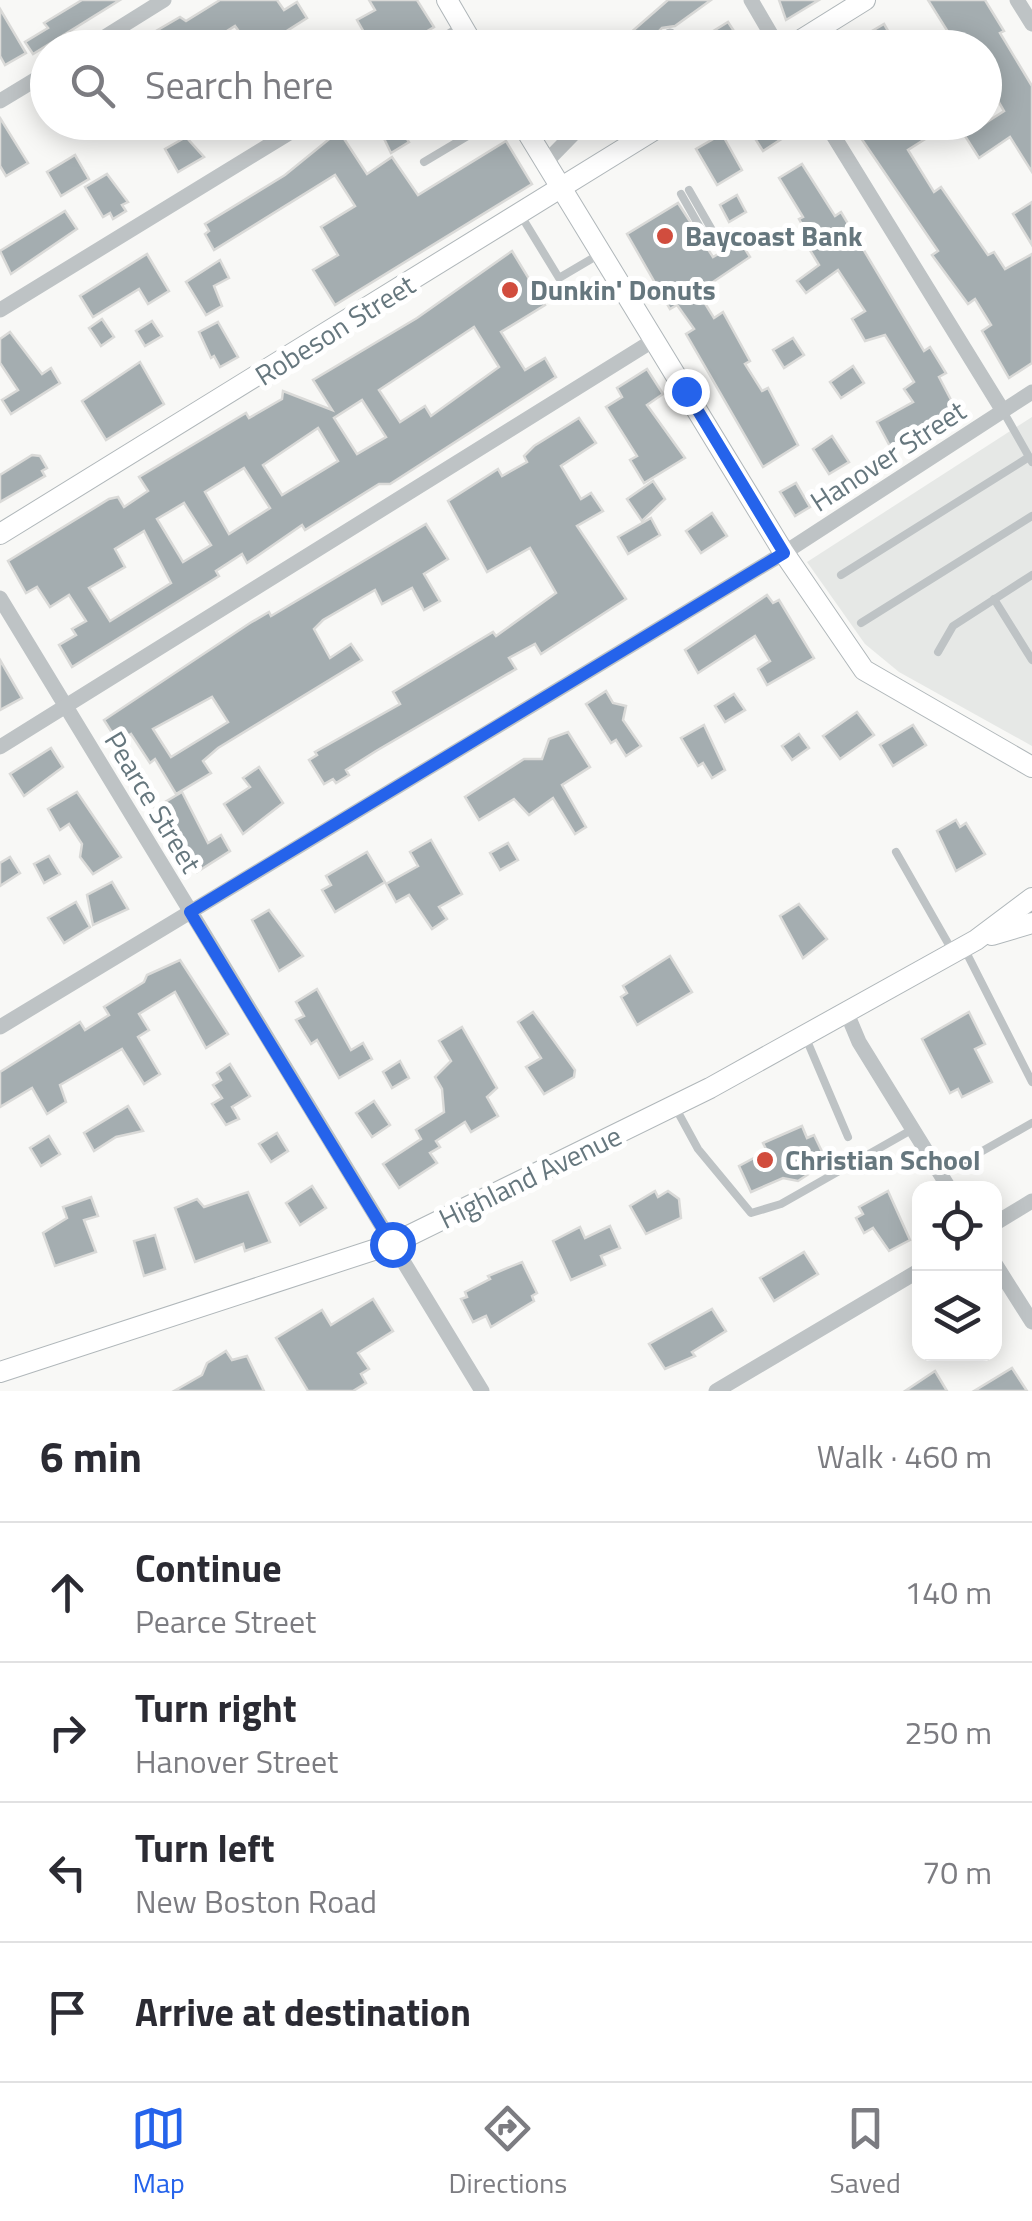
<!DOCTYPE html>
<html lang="en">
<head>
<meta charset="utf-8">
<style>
  :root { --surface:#fff; --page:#f2f2f3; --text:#2b2b33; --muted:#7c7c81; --line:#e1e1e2; --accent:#2563eb }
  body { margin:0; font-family:"Titillium Web",sans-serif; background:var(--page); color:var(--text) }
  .controls { position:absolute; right:30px; bottom:30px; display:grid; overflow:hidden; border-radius:20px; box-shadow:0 5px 25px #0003 }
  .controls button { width:90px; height:90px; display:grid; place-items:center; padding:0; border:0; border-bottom:2px solid var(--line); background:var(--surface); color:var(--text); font:50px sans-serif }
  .stop { position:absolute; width:30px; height:30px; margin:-22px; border:8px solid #2563eb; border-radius:50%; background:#fff }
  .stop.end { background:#2563eb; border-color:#fff; box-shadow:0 2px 10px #0008 }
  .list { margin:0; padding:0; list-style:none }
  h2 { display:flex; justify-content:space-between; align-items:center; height:130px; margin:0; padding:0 40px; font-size:42px }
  h2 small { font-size:32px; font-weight:400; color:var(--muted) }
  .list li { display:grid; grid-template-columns:65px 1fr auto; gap:30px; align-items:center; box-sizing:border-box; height:140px; padding:0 40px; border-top:2px solid var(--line) }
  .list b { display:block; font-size:38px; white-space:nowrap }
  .list p { margin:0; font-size:32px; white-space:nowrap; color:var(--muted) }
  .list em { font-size:32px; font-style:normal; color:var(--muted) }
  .icon { flex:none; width:55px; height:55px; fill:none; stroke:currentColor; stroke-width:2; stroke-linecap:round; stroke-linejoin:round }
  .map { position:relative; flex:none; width:1032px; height:1391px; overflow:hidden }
  .search { position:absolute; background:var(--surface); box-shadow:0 5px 25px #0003; left:30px; right:30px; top:30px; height:110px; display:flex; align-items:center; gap:25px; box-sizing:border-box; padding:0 35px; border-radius:55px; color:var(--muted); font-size:38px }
  .sheet { height:690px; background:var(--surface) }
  nav { display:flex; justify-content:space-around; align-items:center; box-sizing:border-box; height:140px; border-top:2px solid var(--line); background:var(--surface); font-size:28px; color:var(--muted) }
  nav a { display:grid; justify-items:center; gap:5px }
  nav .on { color:var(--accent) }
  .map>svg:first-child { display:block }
</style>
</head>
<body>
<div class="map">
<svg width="1032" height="1391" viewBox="0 0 1032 1391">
  <rect width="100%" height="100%" fill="#f8f8f6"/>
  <path fill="#e6e8e6" d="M1032 417V746L899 672 865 644 807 562Z"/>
  <g fill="#a4adb0" stroke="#dadad8" stroke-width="2.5" fill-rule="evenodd">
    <path d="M82 0H120L33 54 25 42 48 28 44 23Z"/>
    <path d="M220 0H277L284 10 297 2 307 18 260 48H251L235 26 200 48H127L180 17 186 21Z"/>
    <path d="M369 0H417L434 27 399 48H373L357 20 375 10Z"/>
    <path d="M668 0H711L675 26 662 28 643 48H613Z"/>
    <path d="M779 0H819L786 20Z"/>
    <path d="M928 0H985L1004 31 1000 33 1032 86V172L1010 137 979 158 965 136 1004 111 990 87 984 90V48H958Z"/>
    <path d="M0 9 26 53 5 65 0 56Z"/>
    <path d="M728 22 745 48H715L707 35Z"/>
    <path d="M884 24 898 48H843Z"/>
    <path d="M0 118 28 163 6 176 0 166Z"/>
    <path d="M376 122H396L409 142 391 153Z"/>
    <path d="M759 122H778L786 136 763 151 749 129Z"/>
    <path d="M886 122H952L908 150 934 192 941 187 988 255 994 252 1005 269 1032 254V363L1009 378 982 331 991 325 975 299 968 304 932 255 938 251 861 138Z"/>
    <path d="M339 131 367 174 392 157 418 195 506 141 532 184 335 305 313 270 338 255 321 227 355 206 335 175 214 250 205 234 209 231 205 224 285 175Z"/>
    <path d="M722 134 742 170 717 185 696 149Z"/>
    <path d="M186 137 204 157 178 172 165 149Z"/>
    <path d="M75 155 89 179 61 196 47 172Z"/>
    <path d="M802 164 835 216 841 212 924 351 930 347 946 373 939 377 960 417 932 435 930 430 892 450 877 422 913 402 904 389 914 382 885 335 865 341 852 319 865 311 838 270 806 293 797 281 819 265 802 237 807 233 799 219 803 217 779 178Z"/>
    <path d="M107 174 128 202 122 205 126 211 113 219 110 213 103 217 85 187Z"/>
    <path d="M737 195 746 212 729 222 720 205Z"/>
    <path d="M1032 202V245L1013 214Z"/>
    <path d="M678 203 713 257 740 241 750 257 698 292 714 318 723 312 750 361 745 364 762 391 768 388 798 445 763 467 686 334 694 329 677 305 670 309 627 234Z"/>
    <path d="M65 211 77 229 11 274 0 251Z"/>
    <path d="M512 251 545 305 501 332 525 370 545 358 556 377 390 484H379L305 530 302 525 247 563 242 554 216 571 219 576 72 667 59 645 76 635 72 629 86 621 69 595 50 607 37 587 26 593 8 561 109 499 118 497 124 507 148 491 139 477 246 413 249 418 282 399 283 391 332 410 313 380 417 318ZM474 327 499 367 431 416 425 406 400 422 379 390ZM362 400 386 437 357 454 334 418ZM318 428 338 461 282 495 263 465ZM244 468 270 508 229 534 205 492ZM184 503 211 545 183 562 157 519ZM144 531 171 583 110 621 89 588 125 567 115 549Z"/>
    <path d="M147 254 169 291 148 304 139 289 93 317 80 296Z"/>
    <path d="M220 260 229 278 214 286 222 306 206 315 186 282Z"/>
    <path d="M102 319 114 337 101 346 89 328Z"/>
    <path d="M152 321 162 336 145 346 136 331Z"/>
    <path d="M218 322 238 357 220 367 214 356 211 358 199 332Z"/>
    <path d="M10 332 42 374 51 368 60 383 11 414 2 400 18 390 0 363V339Z"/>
    <path d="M793 338 804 355 784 368 773 350Z"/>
    <path d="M140 362 164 404 106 440 82 401Z"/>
    <path d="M853 366 864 383 841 398 830 382Z"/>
    <path d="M647 369 663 394 647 405 685 458 644 483 630 460 637 456 606 407 622 397 617 388Z"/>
    <path d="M579 418 596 443 561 466 581 499 591 493 603 511 577 526 626 599 541 654 535 644 509 658 516 669 376 751 346 770 349 775 336 783 333 779 324 784 309 760 317 755 315 752 400 704 393 692 493 632 496 636 556 593 530 548 487 572 448 501 498 469 502 476 527 462 524 456 534 446Z"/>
    <path d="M832 436 849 462 829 474 813 449Z"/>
    <path d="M32 455 40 456 47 468 42 471 45 476 0 502V475Z"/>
    <path d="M653 481 665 499 642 521 627 499Z"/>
    <path d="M796 483 810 507 795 516 780 492Z"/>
    <path d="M712 513 727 536 701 553 686 531Z"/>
    <path d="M651 518 660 535 628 554 618 537Z"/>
    <path d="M426 524 448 559 424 574 440 601 424 610 412 588 382 604 375 590 323 620 314 629 330 658 351 644 362 660 218 748 203 761 211 773 176 794 155 759 150 763 131 734 118 742 104 720 250 623 269 612 271 616ZM212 697 228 722 171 757 153 729Z"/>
    <path d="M767 595 773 603 779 600 814 658 767 685 758 669 770 661 755 636 698 673 685 650Z"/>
    <path d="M0 660 22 698 0 710Z"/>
    <path d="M606 691 613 703 626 706 623 720 641 746 626 756 616 740 611 743 586 704Z"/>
    <path d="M734 694 745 710 725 722 715 706Z"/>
    <path d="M857 712 874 735 840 759 823 736Z"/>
    <path d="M704 725 725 770 712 778 703 763 698 766 681 738Z"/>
    <path d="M913 725 926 745 893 766 880 745Z"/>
    <path d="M568 732 590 767 562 785 586 827 575 834 553 798 529 815 514 799 479 820 465 797 524 759H542L549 739Z"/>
    <path d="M799 734 809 748 792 760 782 746Z"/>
    <path d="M51 748 63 767 24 796 10 774Z"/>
    <path d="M259 767 283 803 243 834 224 804 250 787 243 778Z"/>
    <path d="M77 792 121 857 93 874 80 857 82 844 69 824 60 830 48 809Z"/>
    <path d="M182 792 208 843 221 835 230 851 197 872 155 808Z"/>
    <path d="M956 820 960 827 966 823 985 854 956 871 937 831Z"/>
    <path d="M431 840 462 894 439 907 447 919 432 929 409 895 396 902 386 884 418 866 410 852Z"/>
    <path d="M508 843 518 860 500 870 490 853Z"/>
    <path d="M367 852 385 882 335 912 322 890 331 885 326 876Z"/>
    <path d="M49 856 60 874 44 883 34 864Z"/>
    <path d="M10 857 20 873 0 886V863Z"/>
    <path d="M112 882 128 909 93 925 87 895Z"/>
    <path d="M76 902 90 927 64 943 48 918Z"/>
    <path d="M799 904 827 939 803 958 780 916Z"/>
    <path d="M269 910 303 956 279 971 252 920Z"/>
    <path d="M670 956 692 992 637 1025 621 997 627 993 623 986Z"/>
    <path d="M180 960 228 1034 206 1048 175 992 139 1014 149 1030 138 1037 160 1074 144 1084 122 1049 60 1085 66 1102 47 1114 32 1088 0 1107V1072L80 1022 85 1030 109 1015 104 1007 144 982 147 975Z"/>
    <path d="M317 989 351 1050 363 1043 372 1059 339 1078 317 1040 311 1044 296 1020 304 1016 296 1002Z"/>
    <path d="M533 1012 575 1070 574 1077 544 1094 526 1067 541 1058 518 1022Z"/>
    <path d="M969 1012 985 1044 975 1049 992 1082 962 1097 958 1089 950 1093 922 1039Z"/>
    <path d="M462 1027 497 1088 487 1097 498 1116 471 1132 465 1122 436 1141 440 1147 430 1153 437 1163 399 1188 383 1164 421 1139 416 1130 444 1112 442 1089 435 1077 451 1061 439 1041Z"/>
    <path d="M400 1061 409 1078 392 1088 383 1072Z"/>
    <path d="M230 1064 250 1096 232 1107 239 1119 226 1125 212 1104 222 1098 213 1085 221 1080 217 1073Z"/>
    <path d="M374 1101 390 1125 372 1137 356 1113Z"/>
    <path d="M128 1106 143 1131 116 1137 94 1151 84 1133Z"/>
    <path d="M802 1126 807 1138 814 1135 827 1162 798 1181 783 1178 751 1192 739 1166 767 1151 763 1143Z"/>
    <path d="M277 1133 288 1151 271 1162 259 1144Z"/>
    <path d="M49 1136 60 1154 41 1166 30 1148Z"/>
    <path d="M312 1186 326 1208 300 1225 286 1203Z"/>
    <path d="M655 1191 658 1197 668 1191 679 1199 681 1218 646 1234 630 1206Z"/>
    <path d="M888 1191 910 1240 889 1251 873 1228 864 1233 856 1218 863 1214 859 1207Z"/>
    <path d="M248 1192 270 1242 245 1251 243 1244 195 1262 175 1208 197 1199 204 1207Z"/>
    <path d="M91 1197 98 1216 84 1220 96 1252 55 1266 43 1233 67 1218 63 1207Z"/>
    <path d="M610 1226 620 1248 601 1256 605 1265 571 1280 553 1241 580 1227 585 1238Z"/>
    <path d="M155 1235 165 1269 144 1276 134 1241Z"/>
    <path d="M804 1252 818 1274 774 1301 760 1278Z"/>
    <path d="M522 1262 537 1293 532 1296 534 1301 491 1327 486 1316 473 1322 461 1299 467 1297 465 1292 490 1279 488 1276Z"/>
    <path d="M373 1299 393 1331 358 1353 369 1369 361 1374 366 1383 353 1391H308L276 1338 322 1310 331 1325Z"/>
    <path d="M712 1309 726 1331 692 1352 695 1356 665 1369 649 1344Z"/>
    <path d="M226 1351 232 1360 247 1356 264 1391H174L202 1375 207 1363Z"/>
    <path d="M1012 1368 1027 1391H974Z"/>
    <path d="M935 1371 947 1391H905Z"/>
  </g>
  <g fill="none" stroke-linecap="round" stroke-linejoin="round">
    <defs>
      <g id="secondary">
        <path d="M447 0 475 48"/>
        <path d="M788 48 865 0"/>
        <path d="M521 122 784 553 864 670 1032 767"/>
        <path d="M0 534 667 122"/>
        <path d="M992 935 1032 923"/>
        <path d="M0 1372 392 1244 710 1088 976 940 1032 898"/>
      </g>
    </defs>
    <use href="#secondary" stroke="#b0b7ba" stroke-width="22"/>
    <g stroke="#bec3c5" stroke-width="8">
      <path d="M424 162 491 122"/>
      <path d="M689 190 716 237"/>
      <path d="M681 194 710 245"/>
      <path d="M520 214 559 278 598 255"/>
      <path d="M1003 411 1032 462"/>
      <path d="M841 575 1029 457"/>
      <path d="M994 599 1032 660"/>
      <path d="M861 623 1032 516"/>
      <path d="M938 652 953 626 1032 575"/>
      <path d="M896 852 953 952"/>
      <path d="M964 948 1032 1082"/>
      <path d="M805 1036 848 1137"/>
      <path d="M674 1105 698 1149 751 1213 781 1204 913 1129"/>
      <path d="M963 1162 1032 1123"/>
    </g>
    <g stroke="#bec3c5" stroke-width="15">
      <path d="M751 0 779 48"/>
      <path d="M1017 0 1032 24"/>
      <path d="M87 48 164 0"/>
      <path d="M432 48 464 28"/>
      <path d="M659 48 670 36"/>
      <path d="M0 101 48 72"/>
      <path d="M825 122 1003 411"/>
      <path d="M545 163 585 122"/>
      <path d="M0 310 307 122"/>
      <path d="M0 598 482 1391"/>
      <path d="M0 747 654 340"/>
      <path d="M846 1011 859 1042 949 1188"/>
      <path d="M0 1027 784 553 1032 392"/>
      <path d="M994 1224 1032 1201"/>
      <path d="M994 1262 1032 1322"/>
      <path d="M716 1391 920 1270"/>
    </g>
    <use href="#secondary" stroke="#fff" stroke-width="20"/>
  </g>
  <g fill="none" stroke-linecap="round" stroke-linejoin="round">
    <path stroke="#2563eb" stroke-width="12" d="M392 1244 190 912 784 553 686 391"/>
  </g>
  <g fill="#d14d3e" stroke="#fff" stroke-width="4">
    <circle cx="665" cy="236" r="10"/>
    <circle cx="510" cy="290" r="10"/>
    <circle cx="765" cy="1160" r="10"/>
  </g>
  <g text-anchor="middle" stroke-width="10" stroke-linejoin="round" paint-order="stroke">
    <g font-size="28" font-weight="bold" fill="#66777e" stroke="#fff" text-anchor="start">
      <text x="685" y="246">Baycoast Bank</text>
      <text x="530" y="300">Dunkin' Donuts</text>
      <text x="785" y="1170">Christian School</text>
    </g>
    <g font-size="28" fill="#66777e" stroke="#fff">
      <text transform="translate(335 330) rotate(-32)" y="10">Robeson Street</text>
      <text transform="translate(888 456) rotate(-33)" y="10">Hanover Street</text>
      <text transform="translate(153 802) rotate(59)" y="10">Pearce Street</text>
      <text transform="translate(530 1177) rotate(-26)" y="10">Highland Avenue</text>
    </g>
  </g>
</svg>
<div class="controls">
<button><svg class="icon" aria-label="locate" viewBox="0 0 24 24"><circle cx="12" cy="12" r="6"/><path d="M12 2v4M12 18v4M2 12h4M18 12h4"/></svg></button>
<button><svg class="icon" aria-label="layers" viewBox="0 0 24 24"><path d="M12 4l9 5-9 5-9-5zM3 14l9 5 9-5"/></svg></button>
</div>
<div class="stop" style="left:392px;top:1244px"></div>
<div class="stop end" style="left:686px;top:391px"></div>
<div class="search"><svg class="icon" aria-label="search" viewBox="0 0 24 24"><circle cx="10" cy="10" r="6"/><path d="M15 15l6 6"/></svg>Search here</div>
</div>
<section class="sheet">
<h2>6 min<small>Walk · 460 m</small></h2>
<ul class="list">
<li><svg class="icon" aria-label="ahead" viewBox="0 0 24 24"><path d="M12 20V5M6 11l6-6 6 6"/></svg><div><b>Continue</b><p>Pearce Street</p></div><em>140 m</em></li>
<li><svg class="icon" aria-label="right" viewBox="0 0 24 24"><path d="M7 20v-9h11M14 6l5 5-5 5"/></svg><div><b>Turn right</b><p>Hanover Street</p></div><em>250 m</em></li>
<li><svg class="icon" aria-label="left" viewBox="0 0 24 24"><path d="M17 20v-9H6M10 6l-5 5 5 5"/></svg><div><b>Turn left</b><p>New Boston Road</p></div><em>70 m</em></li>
<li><svg class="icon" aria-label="arrive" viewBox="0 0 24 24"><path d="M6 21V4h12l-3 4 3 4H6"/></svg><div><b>Arrive at destination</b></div></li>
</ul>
</section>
<nav>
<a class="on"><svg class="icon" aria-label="map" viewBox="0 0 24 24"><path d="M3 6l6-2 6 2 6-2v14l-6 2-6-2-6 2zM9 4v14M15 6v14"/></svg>Map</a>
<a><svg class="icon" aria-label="directions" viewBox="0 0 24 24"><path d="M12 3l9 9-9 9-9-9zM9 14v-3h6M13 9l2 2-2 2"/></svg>Directions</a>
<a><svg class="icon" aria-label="saved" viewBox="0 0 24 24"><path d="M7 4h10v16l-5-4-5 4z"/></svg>Saved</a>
</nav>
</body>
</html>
